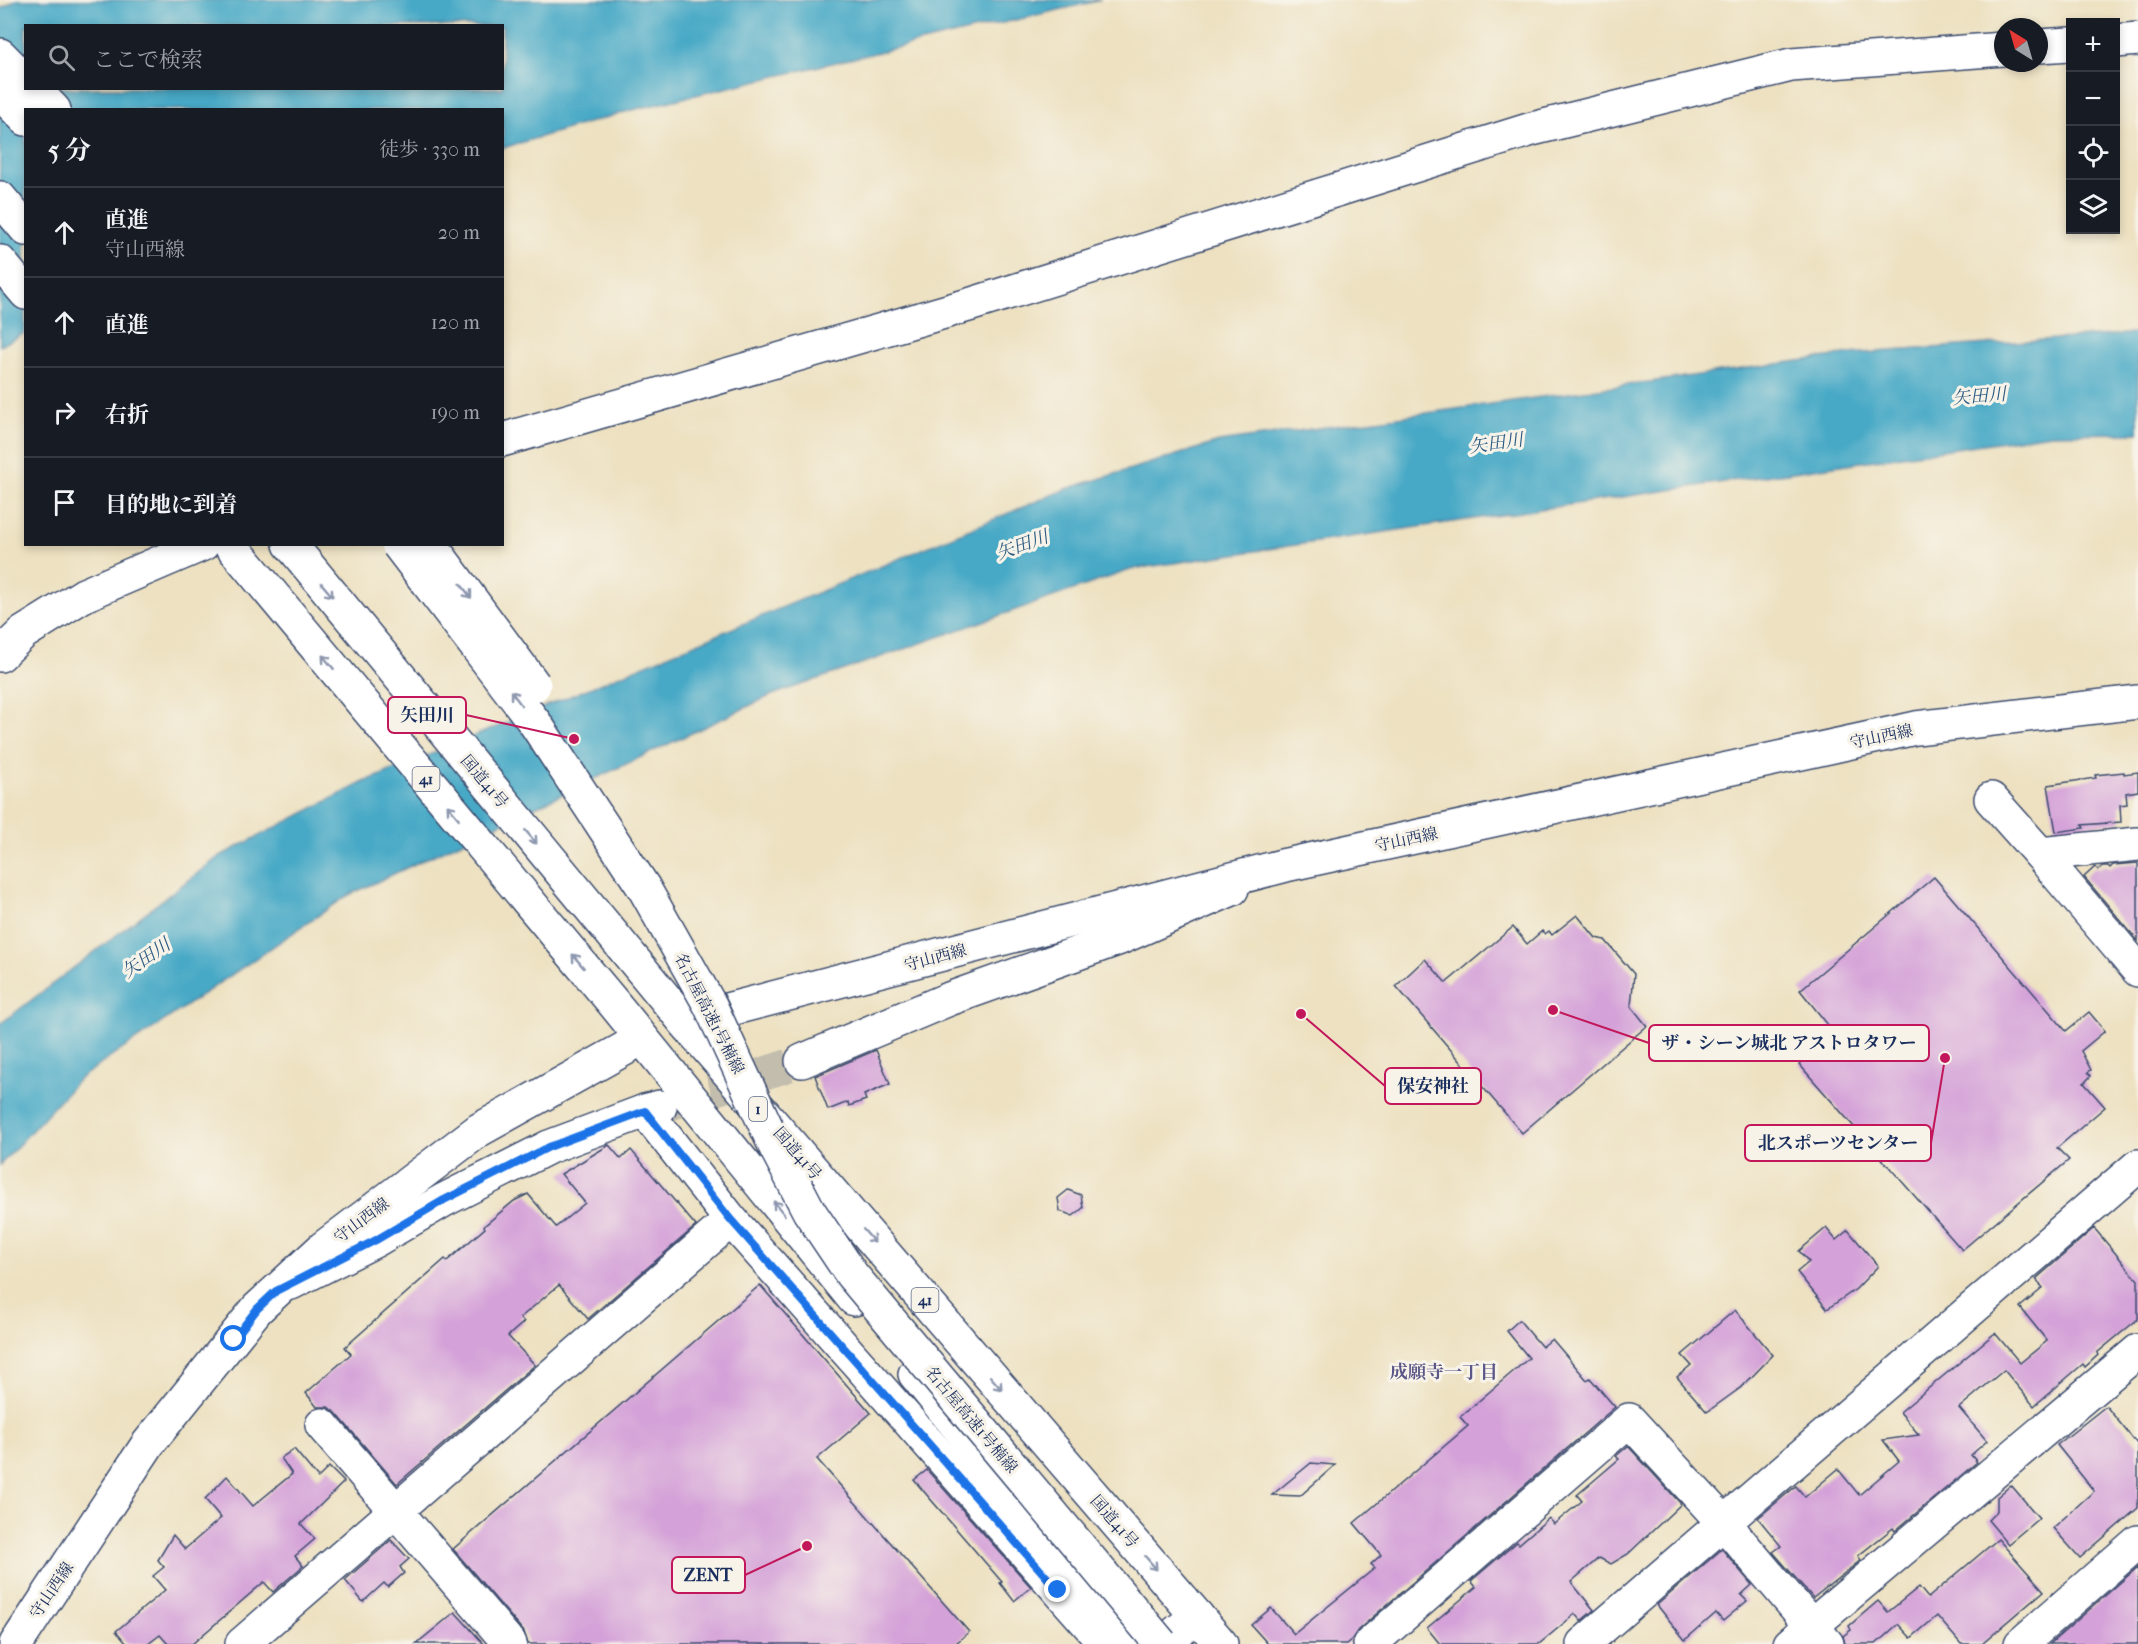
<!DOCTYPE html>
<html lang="ja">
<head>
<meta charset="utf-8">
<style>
  :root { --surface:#171b24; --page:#20242c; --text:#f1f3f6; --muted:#9ea1a6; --line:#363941 }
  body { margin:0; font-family:"IM FELL French Canon","Noto Serif JP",serif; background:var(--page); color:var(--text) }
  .controls { position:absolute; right:18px; top:18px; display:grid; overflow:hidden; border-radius:0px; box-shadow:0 3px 9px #0003 }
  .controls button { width:54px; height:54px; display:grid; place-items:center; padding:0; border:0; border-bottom:2px solid var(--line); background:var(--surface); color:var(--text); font:30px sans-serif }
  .compass { position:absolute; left:1994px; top:18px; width:54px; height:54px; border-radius:50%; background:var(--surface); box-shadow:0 3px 9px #0003; rotate:323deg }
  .stop { position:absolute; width:18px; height:18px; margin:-14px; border:4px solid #1a73e8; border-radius:50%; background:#fff }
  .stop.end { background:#1a73e8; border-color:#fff; box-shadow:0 2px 6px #0008 }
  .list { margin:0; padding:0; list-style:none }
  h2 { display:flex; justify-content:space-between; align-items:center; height:78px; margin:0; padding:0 24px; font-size:26px }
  h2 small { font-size:20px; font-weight:400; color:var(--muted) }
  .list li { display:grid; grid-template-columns:39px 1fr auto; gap:18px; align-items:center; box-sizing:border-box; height:90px; padding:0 24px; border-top:2px solid var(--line) }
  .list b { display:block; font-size:22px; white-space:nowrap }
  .list p { margin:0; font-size:20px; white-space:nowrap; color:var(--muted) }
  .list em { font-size:20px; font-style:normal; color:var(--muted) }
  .icon { flex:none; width:33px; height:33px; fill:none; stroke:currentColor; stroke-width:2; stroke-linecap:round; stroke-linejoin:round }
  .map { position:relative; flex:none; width:2138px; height:1644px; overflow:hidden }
  .search { position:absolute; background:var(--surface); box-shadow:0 3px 9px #0003; left:24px; top:24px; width:480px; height:66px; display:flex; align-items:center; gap:15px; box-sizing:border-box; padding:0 21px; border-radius:0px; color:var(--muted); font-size:22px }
  .panel { position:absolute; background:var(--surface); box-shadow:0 3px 9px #0003; left:24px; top:108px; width:480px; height:438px; border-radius:0px }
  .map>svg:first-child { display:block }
</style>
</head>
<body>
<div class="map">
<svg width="2138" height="1644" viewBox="0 0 2138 1644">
  <rect width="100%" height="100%" fill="#f7f3e8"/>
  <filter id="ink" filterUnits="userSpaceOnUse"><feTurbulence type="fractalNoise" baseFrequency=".0167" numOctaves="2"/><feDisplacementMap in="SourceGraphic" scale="12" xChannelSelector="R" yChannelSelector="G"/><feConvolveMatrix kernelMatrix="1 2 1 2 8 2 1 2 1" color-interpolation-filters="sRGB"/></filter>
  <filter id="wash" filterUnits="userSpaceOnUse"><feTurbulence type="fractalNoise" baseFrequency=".008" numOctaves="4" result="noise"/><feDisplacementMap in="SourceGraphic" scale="24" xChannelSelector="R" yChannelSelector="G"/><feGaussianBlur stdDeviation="1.35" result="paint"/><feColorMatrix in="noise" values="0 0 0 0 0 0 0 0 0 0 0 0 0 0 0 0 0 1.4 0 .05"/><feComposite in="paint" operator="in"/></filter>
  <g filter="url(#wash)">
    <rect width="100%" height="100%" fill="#ede1c1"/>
    <g fill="#47a9c6" stroke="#316c92" stroke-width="1.5" fill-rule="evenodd">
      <path d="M16 0H1101L632 110 503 148 502 110H26L25 333 0 346V9ZM26 26H502V88H26Z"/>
      <path d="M2138 333V433L2051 434 1133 569 772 695 347 896 79 1079 0 1165V1024L220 856 364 782 1066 489 1219 442 1849 354Z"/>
    </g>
    <g id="blocks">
      <g fill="#d4a1d8">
        <path d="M2124 772V774L2138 772V791L2126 793 2127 804 2120 805 2121 822 2082 825 2084 828 2056 832 2048 785 2096 778 2095 775Z"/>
        <path d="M2138 863V941L2084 877 2095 867 2099 870 2102 866H2108L2110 868 2113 865Z"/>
        <path d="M1934 877 2066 1031 2089 1012 2105 1031 2081 1051 2091 1070 2088 1072 2091 1076 2084 1083 2105 1107 2057 1148 2069 1160 1962 1250 1799 1064 1836 1035 1800 990Z"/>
        <path d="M1577 915 1596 938 1605 940 1634 974 1631 1006 1647 1026 1522 1133 1396 986 1425 959 1446 983 1513 927 1527 944 1542 931 1545 934 1549 931 1552 935Z"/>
        <path d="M876 1050 890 1084 864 1095 866 1100 849 1106 848 1102 828 1110 815 1076Z"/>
        <path d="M609 1145 621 1159 631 1150 696 1226 588 1319 559 1285 520 1318 524 1322 508 1336 535 1365 397 1484 336 1413 328 1407H317L306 1393 351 1354 345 1347 445 1259 447 1261 485 1228 484 1226 514 1201 528 1194 556 1227 585 1203 561 1174Z"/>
        <path d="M1068 1190 1081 1195 1083 1208 1073 1216 1060 1211 1058 1198Z"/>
        <path d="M1826 1228 1836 1240 1848 1230 1878 1266 1856 1289 1827 1309 1797 1272 1809 1262 1799 1251Z"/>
        <path d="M2094 1228 2138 1280V1319L2097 1353 2098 1355 2085 1367 2083 1364 2034 1406 2004 1370 1959 1408 1987 1441 1971 1455 1977 1462 1895 1531 1893 1528 1858 1556 1861 1560 1813 1598 1773 1552 1781 1546 1758 1518 1796 1486 1805 1497 1838 1469 1859 1495 1899 1461 1883 1440 1919 1435 1900 1412 1995 1333 2020 1363 2047 1341 2020 1307 2043 1288 2036 1279Z"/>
        <path d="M760 1285 871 1413 817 1459 969 1632 955 1644H528L524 1632 453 1549Z"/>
        <path d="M1735 1310 1773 1355 1743 1386 1707 1412 1677 1377 1691 1365 1682 1355Z"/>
        <path d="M1519 1320 1542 1347 1552 1339 1587 1380 1590 1378 1615 1407 1358 1630 1352 1639 1346 1644H1268L1251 1625 1271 1608 1294 1634 1375 1568 1371 1564 1381 1555 1354 1523 1468 1426 1460 1417 1529 1358 1507 1331Z"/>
        <path d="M2106 1406 2138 1445V1508L2080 1558 2053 1528 2094 1491 2057 1445Z"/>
        <path d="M1628 1446 1681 1504 1628 1554 1611 1564 1599 1558 1571 1582 1594 1610 1581 1621 1575 1614 1539 1644H1440L1427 1628 1476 1587 1471 1581 1517 1542 1519 1544 1549 1518 1554 1524 1582 1501 1577 1495 1619 1459 1616 1456Z"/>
        <path d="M294 1449 318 1478 329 1467 344 1482 301 1524 315 1539 295 1556 303 1566 273 1592 264 1582 192 1644H168L160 1635 148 1644H127L116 1631 165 1590 153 1576 164 1567 158 1560 173 1535 185 1549 221 1518 205 1499 227 1476 253 1506 292 1474 281 1458Z"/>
        <path d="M1311 1463 1335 1465 1300 1496 1272 1495Z"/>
        <path d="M927 1470 1031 1587 1014 1601 1000 1583 1002 1582 914 1480Z"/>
        <path d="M2011 1485 2039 1518 2008 1544 1988 1520 1997 1511V1497Z"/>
        <path d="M1998 1539 2044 1591 1982 1644H1961L1937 1616 1911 1638 1898 1624 1876 1644H1845L1843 1636 1851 1630 1849 1626 1878 1601 1888 1612 1919 1587 1928 1598Z"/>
        <path d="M391 1540 409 1559 400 1567 404 1573 388 1587 384 1583 363 1602 345 1580Z"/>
        <path d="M1722 1549 1752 1585 1741 1595 1747 1601 1723 1621 1716 1613 1685 1640 1657 1605Z"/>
        <path d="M2138 1567V1644H2050Z"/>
        <path d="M455 1612 484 1644H416Z"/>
      </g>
    </g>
  </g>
  <g filter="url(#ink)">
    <use href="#blocks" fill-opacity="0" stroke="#3a4a6d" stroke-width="1.5"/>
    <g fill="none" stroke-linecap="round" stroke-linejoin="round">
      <path stroke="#c3bdad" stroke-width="33" stroke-dasharray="33 16" stroke-linecap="butt" d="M664 1106 802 1061"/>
      <defs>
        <g id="minor">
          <path d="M2116 41 2138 39"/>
          <path d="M2039 46 2070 44"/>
          <path d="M502 440 972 304 1532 129 1791 65 2003 49"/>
          <path d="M0 655 23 633 84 595 203 544"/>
          <path d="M1991 799 2040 854 2138 970"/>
          <path d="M2040 854 2138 844"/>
          <path d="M802 1061 949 999 1120 938 1232 889"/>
          <path d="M645 1111 731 1220 1106 1644"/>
          <path d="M291 1283 376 1240 444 1200 549 1147 645 1111 660 1107"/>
          <path d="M322 1425 510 1644"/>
          <path d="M242 1644 731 1220"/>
          <path d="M1162 1644 1197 1616"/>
          <path d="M1370 1644 1629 1420 1723 1522 1827 1644"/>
          <path d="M1583 1644 2138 1166"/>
          <path d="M1790 1644 2138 1351"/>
          <path d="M2021 1644 2138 1542"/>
        </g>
        <g id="major">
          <path d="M688 1020 1286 865 1916 728 2138 702"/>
          <path d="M16 1644 148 1444 257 1309 323 1248 479 1130 624 1049 640 1037"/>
        </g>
        <g id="highway">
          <path d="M0 55 26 81"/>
          <path d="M33 88 54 110"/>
          <path d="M0 93 26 119"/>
          <path d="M0 198 26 229"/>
          <path d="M0 262 26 293"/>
          <path d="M230 544 616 1006 854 1299"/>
          <path d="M290 544 684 1021 1221 1644"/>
          <path d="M915 1374 1134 1644"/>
        </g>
      </defs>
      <use href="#minor" stroke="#3a4a6d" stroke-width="36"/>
      <use href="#major" stroke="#3a4a6d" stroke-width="36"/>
      <use href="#highway" stroke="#3a4a6d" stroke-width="36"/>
      <use href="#minor" stroke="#fff" stroke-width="33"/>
      <use href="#major" stroke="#fff" stroke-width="33"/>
      <use href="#highway" stroke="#fff" stroke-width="33"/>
      <defs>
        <g id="highway-bridge">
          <path d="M398 544 535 723 644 888 710 1005 776 1148 809 1211 852 1275 1161 1644"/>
          <path d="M430 544 534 685"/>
        </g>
      </defs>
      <use href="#highway-bridge" stroke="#3a4a6d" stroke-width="36" stroke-linecap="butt"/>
      <use href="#highway-bridge" stroke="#fff" stroke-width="33"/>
    </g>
    <defs><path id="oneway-shaft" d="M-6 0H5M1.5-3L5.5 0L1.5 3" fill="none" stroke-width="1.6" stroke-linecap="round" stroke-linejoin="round" transform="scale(1.5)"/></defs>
    <g stroke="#8d97ae">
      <use href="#oneway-shaft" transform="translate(327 590) rotate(50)"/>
      <use href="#oneway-shaft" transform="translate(466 591) rotate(53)"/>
      <use href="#oneway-shaft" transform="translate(328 662) rotate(-130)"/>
      <use href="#oneway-shaft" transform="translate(516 698) rotate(-127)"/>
      <use href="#oneway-shaft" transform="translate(453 812) rotate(-130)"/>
      <use href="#oneway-shaft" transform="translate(531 837) rotate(50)"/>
      <use href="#oneway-shaft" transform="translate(578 961) rotate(-130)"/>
      <use href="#oneway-shaft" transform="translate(779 1208) rotate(-129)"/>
      <use href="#oneway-shaft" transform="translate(869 1236) rotate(49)"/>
      <use href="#oneway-shaft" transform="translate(996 1383) rotate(49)"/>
      <use href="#oneway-shaft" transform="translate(1151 1563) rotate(49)"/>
    </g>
  </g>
  <g fill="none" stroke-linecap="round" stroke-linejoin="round" filter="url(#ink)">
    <path stroke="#1a73e8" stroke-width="8" d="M234 1339 257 1309 276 1291 376 1240 444 1200 549 1147 645 1111 731 1220 1058 1590"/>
  </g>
  <g text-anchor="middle" stroke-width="6" stroke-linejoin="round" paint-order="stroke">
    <g fill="#f7f3e8" stroke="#5d6a87" stroke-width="1.5">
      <rect x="412.5" y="767" width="27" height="24" rx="4.5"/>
      <rect x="749" y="1097" width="18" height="24" rx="4.5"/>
      <rect x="911.5" y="1288" width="27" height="24" rx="4.5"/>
    </g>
    <g font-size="15" font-weight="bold" fill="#1b2f5e">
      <text x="426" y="784">41</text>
      <text x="758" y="1114">1</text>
      <text x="925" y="1305">41</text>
    </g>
    <g font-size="16" fill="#1b2f5e" stroke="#f7f3e8">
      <text transform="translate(1881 736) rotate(-12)" y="6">守山西線</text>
      <text transform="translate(485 781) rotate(50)" y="6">国道41号</text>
      <text transform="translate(1406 839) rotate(-12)" y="6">守山西線</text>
      <text transform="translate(935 957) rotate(-15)" y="6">守山西線</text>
      <text transform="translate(710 1013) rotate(63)" y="6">名古屋高速1号楠線</text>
      <text transform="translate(798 1153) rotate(49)" y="6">国道41号</text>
      <text transform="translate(361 1220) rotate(-37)" y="6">守山西線</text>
      <text transform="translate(972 1419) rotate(50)" y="6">名古屋高速1号楠線</text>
      <text transform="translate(1115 1521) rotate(49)" y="6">国道41号</text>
      <text transform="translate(51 1590) rotate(-56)" y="6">守山西線</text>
    </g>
    <g font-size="18" font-style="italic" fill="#2a5a82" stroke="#f7f3e8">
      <text transform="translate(1979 396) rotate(-5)" y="6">矢田川</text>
      <text transform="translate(1496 443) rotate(-8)" y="6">矢田川</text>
      <text transform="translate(1022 545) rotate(-20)" y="6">矢田川</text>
      <text transform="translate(146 958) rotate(-35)" y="6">矢田川</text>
    </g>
    <g font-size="18" font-weight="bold" fill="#5c5789" stroke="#f7f3e8">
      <text x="1444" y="1378">成願寺一丁目</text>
    </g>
  </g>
  <path fill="none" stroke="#c2185b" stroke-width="2" d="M574 739L466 715M1553 1010L1649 1043M1301 1014L1385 1086M1945 1058L1931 1143M807 1546L745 1575"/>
  <g fill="#c2185b" stroke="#f7f3e8" stroke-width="2">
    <circle cx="574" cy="739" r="6"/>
    <circle cx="1553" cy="1010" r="6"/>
    <circle cx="1301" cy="1014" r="6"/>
    <circle cx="1945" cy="1058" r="6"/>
    <circle cx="807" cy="1546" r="6"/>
  </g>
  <g fill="#f7f3e8" stroke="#c2185b" stroke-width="2">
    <rect x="388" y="697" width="78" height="36" rx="6"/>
    <rect x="1649" y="1025" width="280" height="36" rx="6"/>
    <rect x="1385" y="1068" width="96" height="36" rx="6"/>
    <rect x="1745" y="1125" width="186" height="36" rx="6"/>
    <rect x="672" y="1557" width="73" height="36" rx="6"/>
  </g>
  <g font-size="18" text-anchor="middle" font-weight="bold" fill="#1b2f5e">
    <text x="427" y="721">矢田川</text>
    <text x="1789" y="1049">ザ・シーン城北 アストロタワー</text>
    <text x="1433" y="1092">保安神社</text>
    <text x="1838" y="1149">北スポーツセンター</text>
    <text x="708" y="1581">ZENT</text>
  </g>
</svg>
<div class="controls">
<button>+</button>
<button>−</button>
<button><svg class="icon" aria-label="locate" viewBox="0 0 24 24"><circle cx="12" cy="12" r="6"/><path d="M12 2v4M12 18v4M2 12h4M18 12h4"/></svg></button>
<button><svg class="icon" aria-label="layers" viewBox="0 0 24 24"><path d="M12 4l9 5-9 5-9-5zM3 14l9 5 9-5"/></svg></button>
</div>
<svg class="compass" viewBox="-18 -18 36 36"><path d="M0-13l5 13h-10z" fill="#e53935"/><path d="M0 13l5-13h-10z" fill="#9ea1a6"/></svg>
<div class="stop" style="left:234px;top:1339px"></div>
<div class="stop end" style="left:1058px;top:1590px"></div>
<div class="search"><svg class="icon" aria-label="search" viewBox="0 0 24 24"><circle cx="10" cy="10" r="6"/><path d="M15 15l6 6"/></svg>ここで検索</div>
<section class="panel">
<h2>5 分<small>徒歩 · 330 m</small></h2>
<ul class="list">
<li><svg class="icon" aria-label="ahead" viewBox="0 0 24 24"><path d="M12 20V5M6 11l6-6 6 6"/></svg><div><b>直進</b><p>守山西線</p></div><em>20 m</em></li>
<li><svg class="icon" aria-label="ahead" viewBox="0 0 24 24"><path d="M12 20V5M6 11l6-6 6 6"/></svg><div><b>直進</b></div><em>120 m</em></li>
<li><svg class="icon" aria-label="right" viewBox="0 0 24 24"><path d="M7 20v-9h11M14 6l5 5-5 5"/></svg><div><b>右折</b></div><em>190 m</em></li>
<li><svg class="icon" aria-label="arrive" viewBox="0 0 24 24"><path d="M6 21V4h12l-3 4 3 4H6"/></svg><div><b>目的地に到着</b></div></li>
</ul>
</section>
</div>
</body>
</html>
